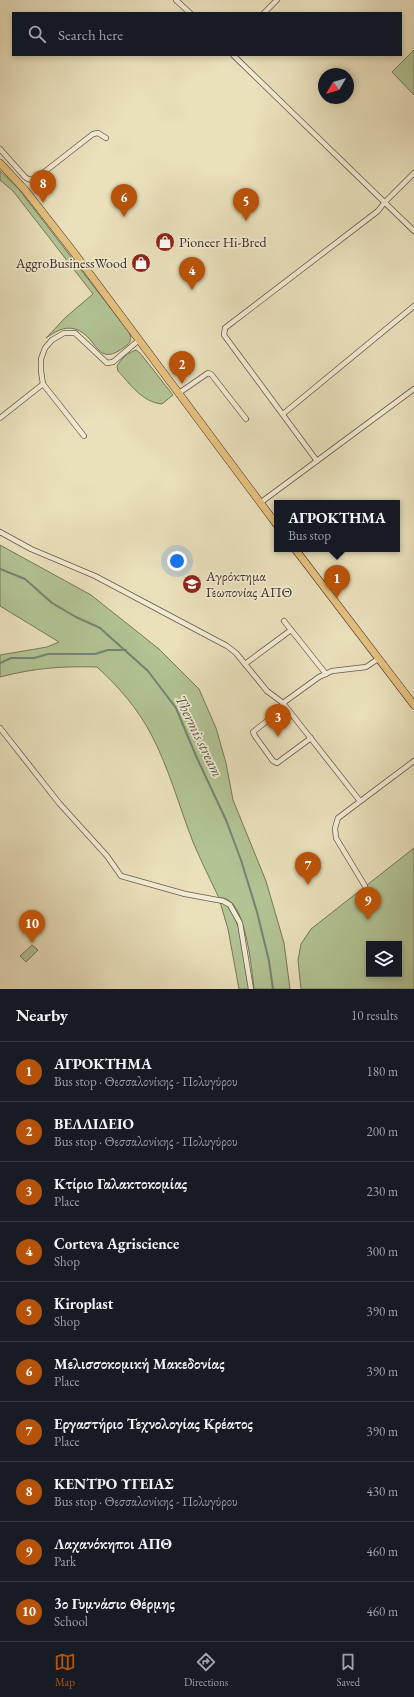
<!DOCTYPE html>
<html lang="en">
<head>
<meta charset="utf-8">
<style>
  :root { --surface:#171b24; --page:#242831; --text:#f1f3f6; --muted:#9ea1a6; --line:#363941; --accent:#b45309 }
  body { margin:0; font-family:"EB Garamond",serif; background:var(--page); color:var(--text) }
  .controls { position:absolute; right:12px; bottom:12px; display:grid; overflow:hidden; border-radius:0px; box-shadow:0 2px 6px #0003 }
  .controls button { width:36px; height:36px; display:grid; place-items:center; padding:0; border:0; border-bottom:1px solid var(--line); background:var(--surface); color:var(--text); font:20px sans-serif }
  .compass { position:absolute; left:318px; top:68px; width:36px; height:36px; border-radius:50%; background:var(--surface); box-shadow:0 2px 6px #0003; rotate:232deg }
  .you { position:absolute; left:177px; top:561px; width:14px; height:14px; margin:-10px; border:3px solid #fff; border-radius:50%; background:#1a73e8; box-shadow:0 0 0 6px #1a73e833 }
  .badge { display:grid; place-items:center; width:26px; height:26px; border-radius:50%; background:var(--accent); color:#fff; font-size:13px; font-weight:700 }
  .pin { position:absolute; translate:-50% -33px; filter:drop-shadow(0 1px 2px #0008) }
  .pin::after { content:''; position:absolute; top:21px; width:14px; height:12px; background:inherit; clip-path:polygon(0 0,100% 0,50% 100%) }
  .popup { position:absolute; left:274px; top:500px; width:126px; height:52px; box-sizing:border-box; display:grid; place-content:center; border-radius:0px; background:var(--surface); filter:drop-shadow(0 1px 3px #0005); font-size:13px; white-space:nowrap; color:var(--muted) }
  .popup b { font-size:15px; color:var(--text) }
  .popup::after { content:''; position:absolute; left:50%; top:100%; margin-left:-8px; border:8px solid transparent; border-top-color:var(--surface) }
  .list { margin:0; padding:0; list-style:none }
  h2 { display:flex; justify-content:space-between; align-items:center; height:52px; margin:0; padding:0 16px; font-size:17px }
  h2 small { font-size:13px; font-weight:400; color:var(--muted) }
  .list li { display:grid; grid-template-columns:26px 1fr auto; gap:12px; align-items:center; box-sizing:border-box; height:60px; padding:0 16px; border-top:1px solid var(--line) }
  .list b { display:block; font-size:15px; white-space:nowrap }
  .list p { margin:0; font-size:13px; white-space:nowrap; color:var(--muted) }
  .list em { font-size:13px; font-style:normal; color:var(--muted) }
  .icon { flex:none; width:22px; height:22px; fill:none; stroke:currentColor; stroke-width:2; stroke-linecap:round; stroke-linejoin:round }
  .map { position:relative; flex:none; width:414px; height:989px; overflow:hidden }
  .search { position:absolute; background:var(--surface); box-shadow:0 2px 6px #0003; left:12px; right:12px; top:12px; height:44px; display:flex; align-items:center; gap:10px; box-sizing:border-box; padding:0 14px; border-radius:0px; color:var(--muted); font-size:15px }
  .sheet { height:652px; background:var(--surface) }
  nav { display:flex; justify-content:space-around; align-items:center; box-sizing:border-box; height:56px; border-top:1px solid var(--line); background:var(--surface); font-size:11px; color:var(--muted) }
  nav a { display:grid; justify-items:center; gap:2px }
  nav .on { color:var(--accent) }
  .map>svg:first-child { display:block }
</style>
</head>
<body>
<div class="map">
<svg width="414" height="989" viewBox="0 0 414 989">
  <rect width="100%" height="100%" fill="#eae0bc"/>
  <filter id="stains"><feTurbulence type="fractalNoise" baseFrequency=".005" numOctaves="4"/><feColorMatrix values="0 0 0 0 .2 0 0 0 0 .09 0 0 0 0 .02 0 0 0 .5 -.17"/></filter>
  <radialGradient id="worn" r=".72"><stop offset=".6" stop-color="#630" stop-opacity="0"/><stop offset="1" stop-color="#630" stop-opacity=".3"/></radialGradient>
  <g fill="#b2c394" stroke="#76785c" fill-rule="evenodd">
    <path d="M414 50V95L392 72Z"/>
    <path d="M0 171 17 187 129 332C131 338 132 341 127 345 95 371 99 336 75 329 63 326 55 332 46 338L66 317 93 294 13 191 0 180Z"/>
    <path d="M136 350 140 353 173 395 162 404C142 402 131 385 118 371L117 366C122 358 127 353 136 350Z"/>
    <path d="M0 545 91 595 159 649 199 689 216 728 226 763 233 800 266 881 284 943 290 989H254C252 970 246 909 228 900 226 898 222 898 219 898 210 879 201 861 193 842 179 806 169 768 151 734 138 709 118 686 97 667 61 666 35 668 0 677V655L47 647 59 642 0 606Z"/>
    <path d="M414 848V989H301L298 960 301 944 311 929ZM369 944H399V974H369Z"/>
    <path d="M220 902C242 908 246 968 250 989H239L228 929Z"/>
    <path d="M32 945 38 950 26 962 20 956Z"/>
  </g>
  <g fill="none" stroke-linecap="round" stroke-linejoin="round">
    <g stroke="#738475" stroke-width="2">
      <path d="M0 569 25 579 52 603 76 617 100 628 148 671 176 708 196 756 226 820 241 860 257 912 269 961 273 989"/>
      <path d="M0 663 11 658H34L48 654H95L108 650H126"/>
    </g>
    <defs>
      <g id="minor">
        <path d="M176 0 190 13"/>
        <path d="M264 13 277 0"/>
        <path d="M233 55 414 231"/>
        <path d="M0 149 25 177 28 179 34 180 93 134 98 133 106 138"/>
        <path d="M179 393 208 373 211 374 246 419"/>
        <path d="M283 414 414 306"/>
        <path d="M0 418 43 384"/>
        <path d="M84 436 43 384 41 371V359L45 348 52 340 64 333H75L107 363 113 362 139 340"/>
        <path d="M317 461 224 335 225 328 378 211 384 203 414 173"/>
        <path d="M260 503 414 389"/>
        <path d="M0 532 31 549 95 576 227 646 236 653 267 691 283 703 360 801"/>
        <path d="M284 621 326 674"/>
        <path d="M245 664 291 630"/>
        <path d="M0 728 59 803 107 856 121 876 185 894 223 901 230 905 240 923 251 989"/>
        <path d="M311 738 277 763 273 761 255 736 253 732 281 710 283 703 319 677 332 671 366 667 378 659"/>
        <path d="M365 886 336 838 335 828 338 818 414 761"/>
      </g>
      <g id="primary">
        <path d="M0 163 26 191 75 254 277 525"/>
        <path d="M295 549 414 705"/>
      </g>
    </defs>
    <use href="#minor" stroke="#675a4b" stroke-width="6"/>
    <use href="#primary" stroke="#3b2d25" stroke-width="8"/>
    <use href="#minor" stroke="#f1ebd3" stroke-width="4.5"/>
    <use href="#primary" stroke="#e5c07e" stroke-width="7"/>
  </g>
  <defs>
    <symbol id="shop-disc" viewBox="-11 -11 22 22"><circle r="9.5" fill="#8f2418" stroke="#f1ebd3"/><path d="M-5-2.5h2.3a2.7 3.5 0 0 1 5.4 0H5L5.5 6h-11ZM-1.5-2.5h3a1.5 2.3 0 0 0-3 0Z" fill="#fff"/></symbol>
    <symbol id="university-disc" viewBox="-11 -11 22 22"><circle r="9.5" fill="#8f2418" stroke="#f1ebd3"/><path d="M0-5L7-2L0 1L-7-2ZM-4 1L0 2.5L4 1V4Q0 6-4 4Z" fill="#fff"/></symbol>
  </defs>
  <g fill-rule="evenodd">
    <use href="#shop-disc" x="154" y="231" width="22" height="22"/>
    <use href="#shop-disc" x="130" y="252" width="22" height="22"/>
    <use href="#university-disc" x="181" y="573" width="22" height="22"/>
  </g>
  <g text-anchor="middle" stroke-width="3.5" stroke-linejoin="round" paint-order="stroke">
    <g font-size="14" fill="#3b2d25" stroke="#f1ebd3" text-anchor="start">
      <text x="179" y="247">Pioneer Hi-Bred</text>
      <text x="127" y="268" text-anchor="end">AggroBusinessWood</text>
      <text x="206" y="581">Αγρόκτημα<tspan x="206" dy="16">Γεωπονίας ΑΠΘ</tspan></text>
    </g>
    <g font-size="15" font-style="italic" fill="#525146" stroke="#f1ebd3">
      <text transform="translate(199 736) rotate(64)" y="5">Thermis stream</text>
    </g>
  </g>
  <rect width="100%" height="100%" filter="url(#stains)"/>
  <rect width="100%" height="100%" fill="url(#worn)"/>
</svg>
<div class="controls">
<button><svg class="icon" aria-label="layers" viewBox="0 0 24 24"><path d="M12 4l9 5-9 5-9-5zM3 14l9 5 9-5"/></svg></button>
</div>
<svg class="compass" viewBox="-18 -18 36 36"><path d="M0-13l5 13h-10z" fill="#e53935"/><path d="M0 13l5-13h-10z" fill="#9ea1a6"/></svg>
<div class="you"></div>
<div class="pin badge" style="left:337px;top:598px">1</div>
<div class="popup"><b>ΑΓΡΟΚΤΗΜΑ</b>Bus stop</div>
<div class="pin badge" style="left:182px;top:384px">2</div>
<div class="pin badge" style="left:278px;top:737px">3</div>
<div class="pin badge" style="left:192px;top:290px">4</div>
<div class="pin badge" style="left:246px;top:221px">5</div>
<div class="pin badge" style="left:124px;top:217px">6</div>
<div class="pin badge" style="left:308px;top:885px">7</div>
<div class="pin badge" style="left:43px;top:203px">8</div>
<div class="pin badge" style="left:368px;top:920px">9</div>
<div class="pin badge" style="left:32px;top:943px">10</div>
<div class="search"><svg class="icon" aria-label="search" viewBox="0 0 24 24"><circle cx="10" cy="10" r="6"/><path d="M15 15l6 6"/></svg>Search here</div>
</div>
<section class="sheet">
<h2>Nearby<small>10 results</small></h2>
<ul class="list">
<li><span class="badge">1</span><div><b>ΑΓΡΟΚΤΗΜΑ</b><p>Bus stop · Θεσσαλονίκης - Πολυγύρου</p></div><em>180 m</em></li>
<li><span class="badge">2</span><div><b>ΒΕΛΛΙΔΕΙΟ</b><p>Bus stop · Θεσσαλονίκης - Πολυγύρου</p></div><em>200 m</em></li>
<li><span class="badge">3</span><div><b>Κτίριο Γαλακτοκομίας</b><p>Place</p></div><em>230 m</em></li>
<li><span class="badge">4</span><div><b>Corteva Agriscience</b><p>Shop</p></div><em>300 m</em></li>
<li><span class="badge">5</span><div><b>Kiroplast</b><p>Shop</p></div><em>390 m</em></li>
<li><span class="badge">6</span><div><b>Μελισσοκομική Μακεδονίας</b><p>Place</p></div><em>390 m</em></li>
<li><span class="badge">7</span><div><b>Εργαστήριο Τεχνολογίας Κρέατος</b><p>Place</p></div><em>390 m</em></li>
<li><span class="badge">8</span><div><b>ΚΕΝΤΡΟ ΥΓΕΙΑΣ</b><p>Bus stop · Θεσσαλονίκης - Πολυγύρου</p></div><em>430 m</em></li>
<li><span class="badge">9</span><div><b>Λαχανόκηποι ΑΠΘ</b><p>Park</p></div><em>460 m</em></li>
<li><span class="badge">10</span><div><b>3ο Γυμνάσιο Θέρμης</b><p>School</p></div><em>460 m</em></li>
</ul>
</section>
<nav>
<a class="on"><svg class="icon" aria-label="map" viewBox="0 0 24 24"><path d="M3 6l6-2 6 2 6-2v14l-6 2-6-2-6 2zM9 4v14M15 6v14"/></svg>Map</a>
<a><svg class="icon" aria-label="directions" viewBox="0 0 24 24"><path d="M12 3l9 9-9 9-9-9zM9 14v-3h6M13 9l2 2-2 2"/></svg>Directions</a>
<a><svg class="icon" aria-label="saved" viewBox="0 0 24 24"><path d="M7 4h10v16l-5-4-5 4z"/></svg>Saved</a>
</nav>
</body>
</html>
